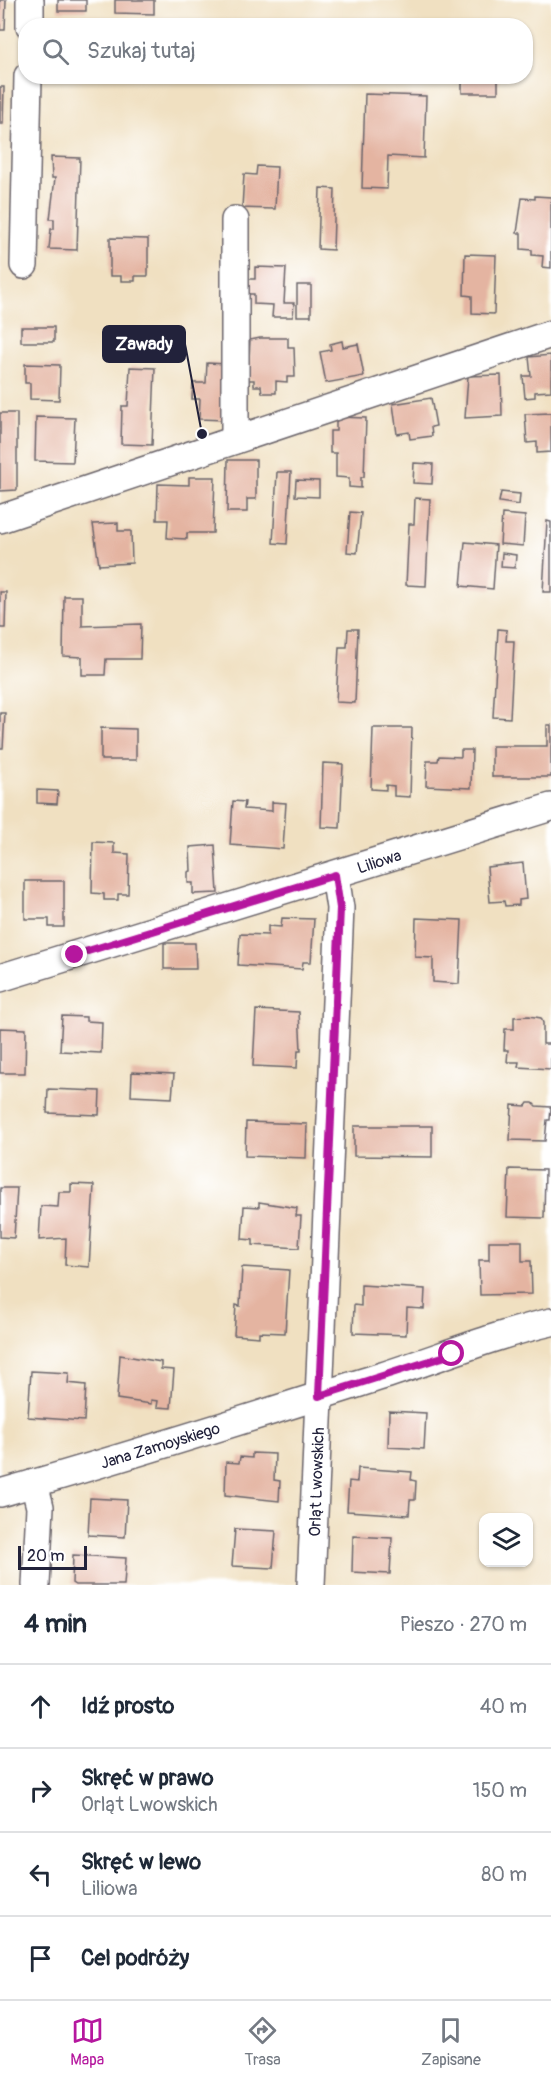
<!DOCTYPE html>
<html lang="pl">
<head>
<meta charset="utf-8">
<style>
  :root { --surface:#fff; --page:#f2f2f3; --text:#1f2937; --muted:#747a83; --line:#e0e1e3; --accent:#b5179e }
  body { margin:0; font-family:Pangolin,sans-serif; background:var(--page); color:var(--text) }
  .controls { position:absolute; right:18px; bottom:18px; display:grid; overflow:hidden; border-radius:12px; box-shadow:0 2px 4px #0004 }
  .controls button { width:54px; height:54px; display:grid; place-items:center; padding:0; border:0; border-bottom:2px solid var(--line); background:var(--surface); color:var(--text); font:30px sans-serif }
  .scale { position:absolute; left:18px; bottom:15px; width:69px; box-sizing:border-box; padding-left:6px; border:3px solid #22223b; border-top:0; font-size:16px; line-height:21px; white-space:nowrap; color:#22223b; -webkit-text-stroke:4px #fff; paint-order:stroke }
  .stop { position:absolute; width:18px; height:18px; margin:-14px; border:4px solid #b5179e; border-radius:50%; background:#fff }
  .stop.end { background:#b5179e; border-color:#fff; box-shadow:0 2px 6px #0008 }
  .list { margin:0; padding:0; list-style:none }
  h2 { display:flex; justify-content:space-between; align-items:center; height:78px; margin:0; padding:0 24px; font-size:26px }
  h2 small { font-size:20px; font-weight:400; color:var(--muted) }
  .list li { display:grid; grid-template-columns:39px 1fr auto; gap:18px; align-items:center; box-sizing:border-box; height:84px; padding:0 24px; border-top:2px solid var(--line) }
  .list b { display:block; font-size:22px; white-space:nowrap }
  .list p { margin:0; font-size:20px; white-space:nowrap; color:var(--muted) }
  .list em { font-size:20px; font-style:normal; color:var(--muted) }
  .icon { flex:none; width:33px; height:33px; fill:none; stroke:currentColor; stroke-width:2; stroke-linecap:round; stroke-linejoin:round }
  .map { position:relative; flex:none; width:551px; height:1585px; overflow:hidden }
  .search { position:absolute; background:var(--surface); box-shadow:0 2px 4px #0004; left:18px; right:18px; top:18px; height:66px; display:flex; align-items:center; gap:15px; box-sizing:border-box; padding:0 21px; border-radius:24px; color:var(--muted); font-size:22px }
  .sheet { height:414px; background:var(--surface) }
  nav { display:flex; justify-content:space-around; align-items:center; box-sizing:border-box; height:84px; border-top:2px solid var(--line); background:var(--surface); font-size:16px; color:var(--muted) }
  nav a { display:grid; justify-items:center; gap:3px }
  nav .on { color:var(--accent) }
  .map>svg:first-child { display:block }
</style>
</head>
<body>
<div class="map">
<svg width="551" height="1585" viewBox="0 0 551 1585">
  <rect width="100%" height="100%" fill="#fff"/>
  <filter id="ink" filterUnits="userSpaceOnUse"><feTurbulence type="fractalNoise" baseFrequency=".0167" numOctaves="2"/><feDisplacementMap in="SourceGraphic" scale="12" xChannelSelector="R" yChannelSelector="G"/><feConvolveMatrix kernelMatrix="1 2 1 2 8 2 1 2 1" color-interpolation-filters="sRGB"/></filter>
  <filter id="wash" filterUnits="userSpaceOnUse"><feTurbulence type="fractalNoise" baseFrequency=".008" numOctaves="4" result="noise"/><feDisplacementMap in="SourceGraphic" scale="24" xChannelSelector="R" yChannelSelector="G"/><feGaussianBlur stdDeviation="1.35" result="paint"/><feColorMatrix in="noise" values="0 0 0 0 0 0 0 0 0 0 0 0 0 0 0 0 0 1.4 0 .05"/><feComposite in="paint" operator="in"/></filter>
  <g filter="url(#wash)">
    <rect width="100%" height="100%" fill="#f0e0c1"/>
    <g id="blocks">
      <g fill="#e4b4a1">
        <path d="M0 0H6L5 30H0Z"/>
        <rect x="58" y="0" width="28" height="11"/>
        <path d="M115 0H154V14L115 13Z"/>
        <rect x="462" y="76" width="36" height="17"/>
        <path d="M0 87H4L3 124H0Z"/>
        <path d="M365 94 426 96 424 158 388 156 387 189 362 188Z"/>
        <path d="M51 157 80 158 77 250 49 249 51 229H54V219H50L55 178H52Z"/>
        <path d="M257 166 277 167 275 209 242 208 244 174 256 175Z"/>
        <path d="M320 188 335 189 333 250 318 249Z"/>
        <path d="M535 196 551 197V268L542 267 543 256 532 255V250L521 249V233H517L522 198 535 199Z"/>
        <path d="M110 238 148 239V276H135V281H121V276H110Z"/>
        <path d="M465 254 496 255 494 314 472 313V296L464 295Z"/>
        <path d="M255 267 286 268 284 303H294L293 317H272L273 305 254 304V294H248V279H255Z"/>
        <rect x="297" y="285" width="14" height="31"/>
        <rect x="21" y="327" width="33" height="15"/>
        <path d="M260 338H288V347H294L295 377H287V382L276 381V393H262L261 386H254V380H248L250 340Z"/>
        <path d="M342 341 343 347 358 344 364 376 326 383 320 352 331 350 330 344Z"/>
        <path d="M551 355V391L535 392V397L525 398 523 376H531L529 357Z"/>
        <path d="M207 363 227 364 225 420 199 419 200 399H192L193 383H206Z"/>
        <path d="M25 364 60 365 59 400 30 399V383H25Z"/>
        <path d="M130 367 155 368 152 445 121 444 122 406H128Z"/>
        <path d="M501 375 502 416 465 418 468 376Z"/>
        <path d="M431 398 436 426 431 427 432 436 410 439 409 432 397 434 393 404Z"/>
        <path d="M0 413H17V490L0 491Z"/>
        <path d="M551 413V452L537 453V442L527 443 525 414Z"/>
        <path d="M36 417 75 418 73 462 35 461Z"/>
        <path d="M336 417 366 418 364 477H361V488L349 487V478L336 477V453H330V431H336Z"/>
        <path d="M228 460H256V499H247V512H227Z"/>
        <path d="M414 463 433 464 432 484 413 483Z"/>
        <path d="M277 472H291L287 544 273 543Z"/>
        <path d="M189 477H215L213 533H187V539L167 538 168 520H157L158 484 189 485Z"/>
        <path d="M296 480 319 481V497L295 496Z"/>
        <path d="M501 492 520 494 519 505 499 502Z"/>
        <path d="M415 498 430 499 426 586 406 585 409 524H414Z"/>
        <path d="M350 512 361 513 357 553 347 552Z"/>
        <path d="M502 514 525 516 523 546 500 544Z"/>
        <path d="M547 521 551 522V592H543Z"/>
        <path d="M118 523V531H131L132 563 99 565 93 524Z"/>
        <path d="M465 542 496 545 493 589 461 586Z"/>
        <path d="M502 553 516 555 515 568 501 567Z"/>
        <path d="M0 592H6L5 628H0Z"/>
        <path d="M64 596H82V626L141 624 140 659H106L105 675H82V657L63 656Z"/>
        <path d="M348 629H358L355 703 336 702 339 647H347Z"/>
        <path d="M498 629 507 630 506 641H514L510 718 493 717Z"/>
        <path d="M0 713H5L3 748H0Z"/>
        <path d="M547 725H551V777H492V746H547Z"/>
        <path d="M101 728 136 729V760H101Z"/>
        <path d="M373 728H412L410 797 394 796V786L386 785V790L371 789Z"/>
        <path d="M461 750H472L471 788 426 786 427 761H438L439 756 461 757Z"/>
        <path d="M323 763 343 764 340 828 321 827Z"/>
        <path d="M37 790 58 791 57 804 37 803Z"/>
        <path d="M233 801 245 802 244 809 272 811V802L286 803 283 849 230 845Z"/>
        <path d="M93 842 114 843V853L129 854 128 894H118V900H104V894L92 893Z"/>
        <path d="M215 845 218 893 193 894V883H188V872L191 871 190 847Z"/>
        <path d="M523 863 526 899 519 900V905L505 906 504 901 490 902 487 867Z"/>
        <path d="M25 881H64V927H49V919H25Z"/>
        <path d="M282 918 314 919 311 962H303L302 969 238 965 240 934 268 935V926L281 927Z"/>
        <path d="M416 918 462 920 459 984 433 982V958L415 957Z"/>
        <path d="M164 943H195L196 969H164Z"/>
        <path d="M256 1010 299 1012 301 1050H298L297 1068 253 1066Z"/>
        <path d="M62 1016 86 1017V1021L102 1022 101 1053 60 1051Z"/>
        <path d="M529 1016 541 1018 543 1023V1044H551V1069L518 1067 519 1062H507L508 1050H504L505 1029H514V1017Z"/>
        <path d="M0 1028 26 1029 25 1073H0Z"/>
        <path d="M132 1072 174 1074 172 1098 131 1096Z"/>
        <path d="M48 1089 100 1091 99 1115 47 1113Z"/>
        <path d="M528 1103H533L536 1106 551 1107 550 1120H547L545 1141 510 1140 512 1105 526 1106Z"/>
        <path d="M246 1122 307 1124 306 1158 245 1156Z"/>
        <path d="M354 1126H432V1157L354 1156Z"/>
        <path d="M509 1169 545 1170 544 1218 507 1217Z"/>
        <path d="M71 1184 94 1185 89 1267 65 1265 66 1238 39 1240 41 1206 58 1207 59 1192H71Z"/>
        <path d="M0 1188H17L14 1238 0 1237Z"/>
        <path d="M259 1202 297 1208 296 1216H301L299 1248 253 1245V1240L242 1239 244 1206 259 1207Z"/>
        <path d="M489 1241H522V1261H531L532 1294 480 1295 479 1260H489Z"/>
        <path d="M242 1267 289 1270 285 1333 259 1332V1337L234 1335 236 1305 240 1306Z"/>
        <path d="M361 1285 425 1289 424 1309 407 1308 406 1335 353 1333 354 1305 361 1306Z"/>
        <path d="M120 1355 161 1362V1369L174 1370 171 1408 157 1407 158 1401 151 1400V1404L117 1399Z"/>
        <path d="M31 1371 69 1373 68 1383 86 1385 84 1421 28 1417Z"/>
        <path d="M389 1411 426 1413 424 1449 388 1447Z"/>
        <path d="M252 1453 275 1454 274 1480 280 1481 279 1501 225 1495 226 1462 239 1463 240 1457 252 1458Z"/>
        <path d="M358 1468 412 1472 411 1480 416 1481 415 1500H410L409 1515 347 1511 349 1481 357 1482Z"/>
        <path d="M90 1498 127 1500 125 1537 88 1535Z"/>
        <path d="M235 1529 276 1531 273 1568 232 1566Z"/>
        <path d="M353 1536 392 1538 390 1574 352 1572Z"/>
        <path d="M73 1555 126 1558 124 1585H75L72 1583Z"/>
      </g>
    </g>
  </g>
  <g filter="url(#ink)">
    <use href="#blocks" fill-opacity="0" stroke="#6a646a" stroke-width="1.5"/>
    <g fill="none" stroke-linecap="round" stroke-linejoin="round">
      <defs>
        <g id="minor">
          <path d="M30 26V0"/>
          <path d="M24 265 28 76"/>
          <path d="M235 440V220"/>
          <path d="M0 519 551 334"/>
          <path d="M0 978 551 807"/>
          <path d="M34 1483 40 1507 36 1585"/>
          <path d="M0 1493C128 1457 256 1416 382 1376 439 1358 494 1335 551 1322"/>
          <path d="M311 1585 340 908 335 875"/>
        </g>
      </defs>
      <use href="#minor" stroke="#6a646a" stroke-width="30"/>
      <use href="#minor" stroke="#fff" stroke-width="27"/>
    </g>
  </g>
  <g fill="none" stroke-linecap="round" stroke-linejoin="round" filter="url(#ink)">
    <path stroke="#b5179e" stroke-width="8" d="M75 955 335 875 340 908 319 1396 452 1354"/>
  </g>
  <g text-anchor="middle" stroke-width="4.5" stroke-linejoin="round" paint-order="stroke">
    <g font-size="16" fill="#22223b" stroke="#fff">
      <text transform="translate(379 861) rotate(-18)" y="6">Liliowa</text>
      <text transform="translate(160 1445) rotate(-17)" y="6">Jana Zamoyskiego</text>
      <text transform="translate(316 1482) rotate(-88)" y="6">Orląt Lwowskich</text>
    </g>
  </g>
  <path fill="none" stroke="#22223b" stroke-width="2" d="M202 434L185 344"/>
  <circle fill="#22223b" stroke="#fff" stroke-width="2" cx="202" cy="434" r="6"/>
  <rect fill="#22223b" stroke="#22223b" stroke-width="2" x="103" y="326" width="82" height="36" rx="6"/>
  <g font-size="18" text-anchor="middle" font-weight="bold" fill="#fff">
    <text x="144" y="350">Zawady</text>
  </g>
</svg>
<div class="controls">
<button><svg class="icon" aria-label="layers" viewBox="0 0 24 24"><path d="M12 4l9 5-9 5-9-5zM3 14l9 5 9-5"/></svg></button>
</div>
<div class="scale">20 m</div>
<div class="stop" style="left:452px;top:1354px"></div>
<div class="stop end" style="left:75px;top:955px"></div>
<div class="search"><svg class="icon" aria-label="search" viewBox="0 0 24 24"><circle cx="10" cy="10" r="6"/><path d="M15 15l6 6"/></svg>Szukaj tutaj</div>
</div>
<section class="sheet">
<h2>4 min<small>Pieszo · 270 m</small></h2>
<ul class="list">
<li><svg class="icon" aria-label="ahead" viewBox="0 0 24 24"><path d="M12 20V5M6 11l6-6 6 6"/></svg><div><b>Idź prosto</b></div><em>40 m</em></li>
<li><svg class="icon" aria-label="right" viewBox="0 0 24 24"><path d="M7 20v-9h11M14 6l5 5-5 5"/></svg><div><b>Skręć w prawo</b><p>Orląt Lwowskich</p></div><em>150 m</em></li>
<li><svg class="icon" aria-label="left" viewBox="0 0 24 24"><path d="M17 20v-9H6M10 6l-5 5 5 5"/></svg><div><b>Skręć w lewo</b><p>Liliowa</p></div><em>80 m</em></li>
<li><svg class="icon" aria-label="arrive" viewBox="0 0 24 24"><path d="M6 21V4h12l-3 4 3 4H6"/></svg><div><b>Cel podróży</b></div></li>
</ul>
</section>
<nav>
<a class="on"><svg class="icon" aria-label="map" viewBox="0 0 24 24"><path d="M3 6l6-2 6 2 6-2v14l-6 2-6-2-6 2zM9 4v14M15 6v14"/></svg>Mapa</a>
<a><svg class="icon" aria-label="directions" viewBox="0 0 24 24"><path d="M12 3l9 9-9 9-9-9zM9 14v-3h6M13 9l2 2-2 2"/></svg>Trasa</a>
<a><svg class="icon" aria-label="saved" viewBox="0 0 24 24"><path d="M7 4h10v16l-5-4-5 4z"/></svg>Zapisane</a>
</nav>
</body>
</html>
